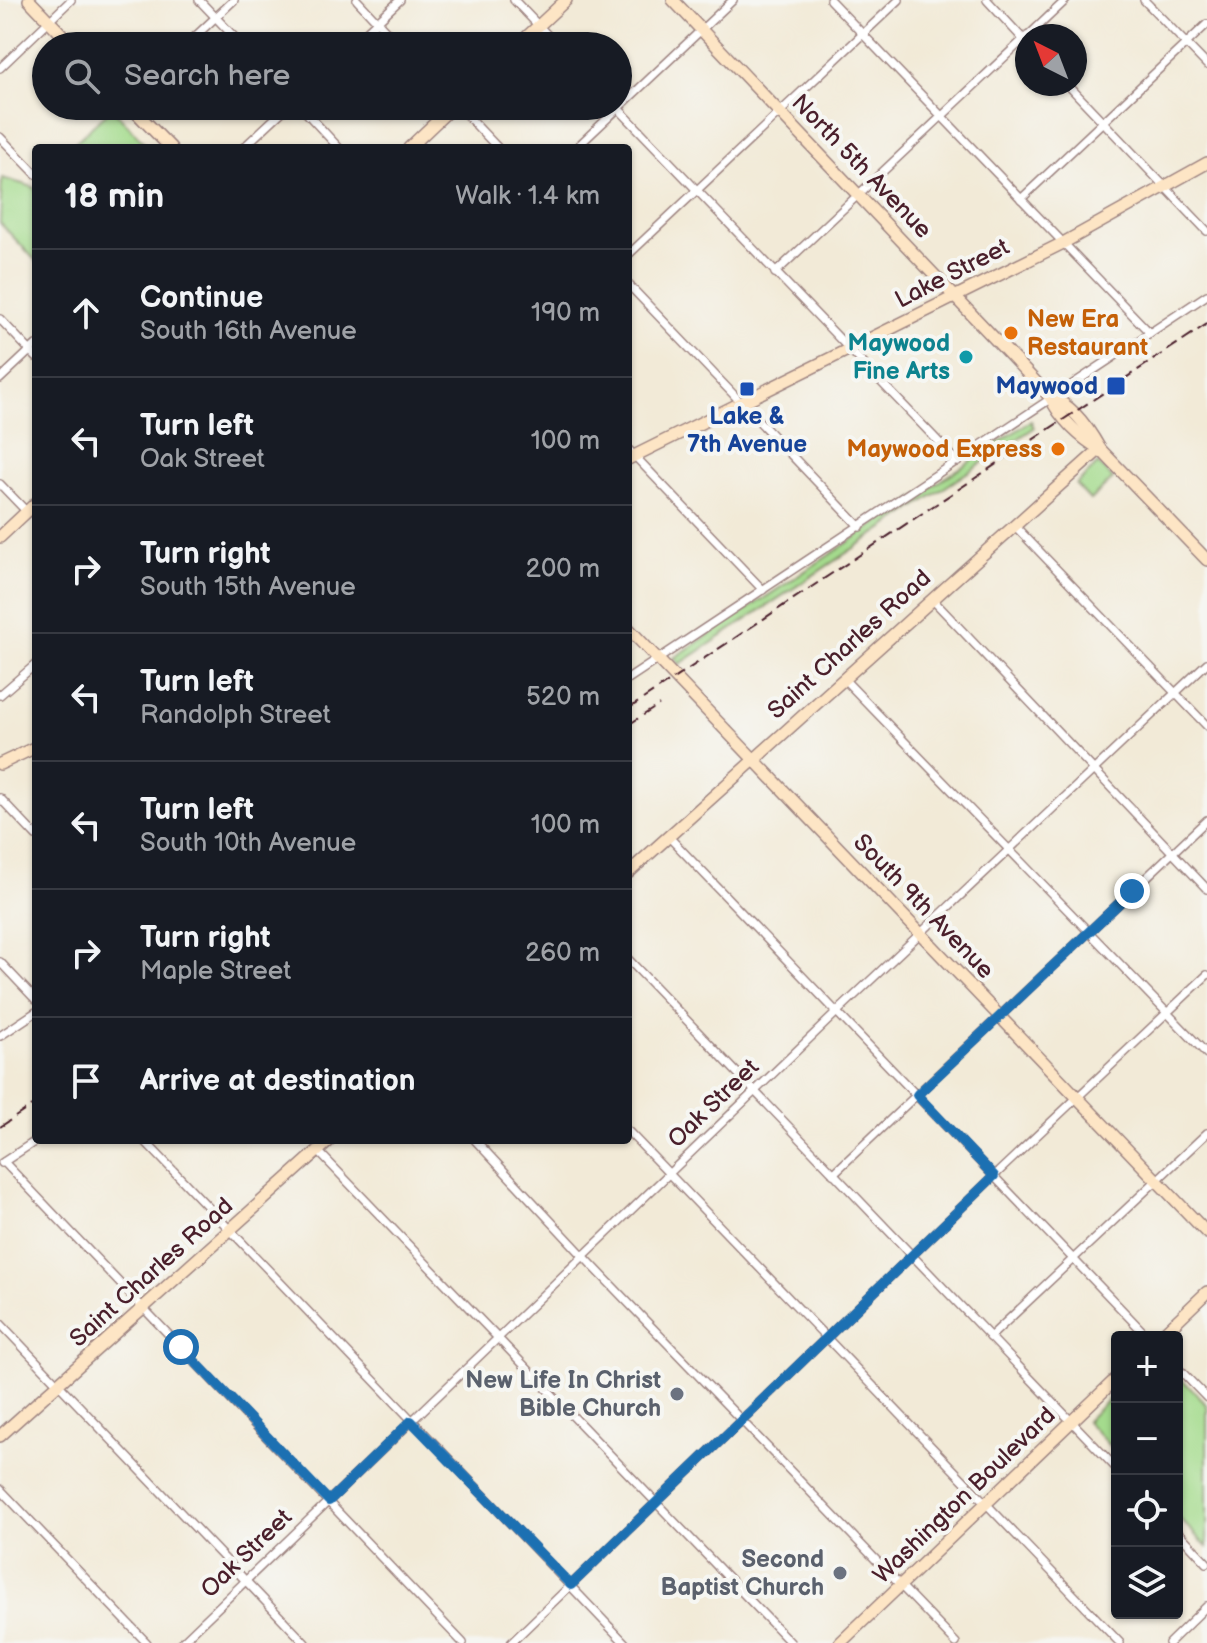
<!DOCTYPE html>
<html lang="en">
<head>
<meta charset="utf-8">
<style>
  :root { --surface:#171b24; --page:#242831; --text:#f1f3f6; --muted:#9ea1a6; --line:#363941 }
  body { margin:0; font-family:"Balsamiq Sans",sans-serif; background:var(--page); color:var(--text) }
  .controls { position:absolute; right:24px; bottom:24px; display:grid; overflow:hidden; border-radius:8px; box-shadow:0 2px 6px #0004 }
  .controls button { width:72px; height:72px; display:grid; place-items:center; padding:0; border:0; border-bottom:2px solid var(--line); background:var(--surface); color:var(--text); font:40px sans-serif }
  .compass { position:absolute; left:1015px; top:24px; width:72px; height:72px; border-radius:50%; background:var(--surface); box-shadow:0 2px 6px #0004; rotate:318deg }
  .stop { position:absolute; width:24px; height:24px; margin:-18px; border:6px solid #1f6fb2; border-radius:50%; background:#fff }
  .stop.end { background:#1f6fb2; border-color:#fff; box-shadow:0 2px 8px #0008 }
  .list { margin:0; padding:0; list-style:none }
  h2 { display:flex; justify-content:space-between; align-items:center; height:104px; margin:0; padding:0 32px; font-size:34px }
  h2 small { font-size:26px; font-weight:400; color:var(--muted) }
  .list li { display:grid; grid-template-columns:52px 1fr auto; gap:24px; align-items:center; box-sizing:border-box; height:128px; padding:0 32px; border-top:2px solid var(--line) }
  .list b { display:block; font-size:30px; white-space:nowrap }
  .list p { margin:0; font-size:26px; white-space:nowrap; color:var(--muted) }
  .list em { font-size:26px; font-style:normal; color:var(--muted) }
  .icon { flex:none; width:44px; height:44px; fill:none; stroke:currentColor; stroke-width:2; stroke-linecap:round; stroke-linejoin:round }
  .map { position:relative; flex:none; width:1207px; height:1643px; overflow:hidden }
  .search { position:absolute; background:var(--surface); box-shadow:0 2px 6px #0004; left:32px; top:32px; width:600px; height:88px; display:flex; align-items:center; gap:20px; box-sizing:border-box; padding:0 28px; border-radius:44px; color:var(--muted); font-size:30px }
  .panel { position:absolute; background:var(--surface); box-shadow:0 2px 6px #0004; left:32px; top:144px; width:600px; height:1000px; border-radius:8px }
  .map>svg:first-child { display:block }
</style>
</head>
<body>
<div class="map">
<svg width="1207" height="1643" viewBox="0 0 1207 1643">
  <rect width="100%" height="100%" fill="#f6f6f2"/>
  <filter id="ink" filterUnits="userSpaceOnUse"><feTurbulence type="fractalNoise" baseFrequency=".0125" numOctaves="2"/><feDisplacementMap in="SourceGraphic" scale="16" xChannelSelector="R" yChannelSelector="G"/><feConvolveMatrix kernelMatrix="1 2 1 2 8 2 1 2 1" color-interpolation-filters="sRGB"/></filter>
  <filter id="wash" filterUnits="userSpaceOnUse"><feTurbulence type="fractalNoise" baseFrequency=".006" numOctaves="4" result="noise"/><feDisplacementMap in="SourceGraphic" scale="32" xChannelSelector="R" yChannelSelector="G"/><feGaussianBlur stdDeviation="1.8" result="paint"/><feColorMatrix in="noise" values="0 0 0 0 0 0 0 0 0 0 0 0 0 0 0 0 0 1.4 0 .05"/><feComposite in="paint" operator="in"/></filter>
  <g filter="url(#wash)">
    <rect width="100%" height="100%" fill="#f2ead7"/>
    <g fill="#a4db8d" stroke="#777d5c" stroke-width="2">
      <path d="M112 108 149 148H69Z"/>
      <path d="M2 178 33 187 36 190V261L0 223Z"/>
      <path d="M1031 421 1034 428 680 664 674 658Z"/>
      <path d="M1098 464 1113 479 1090 500 1076 485Z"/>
      <path d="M1177 1374 1207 1405V1547L1177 1516Z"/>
      <path d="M1117 1391V1454L1086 1421Z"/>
    </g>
  </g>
  <g filter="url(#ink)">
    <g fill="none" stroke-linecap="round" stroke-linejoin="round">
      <defs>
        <g id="street">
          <path d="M199 0 243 46"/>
          <path d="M357 0 400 46"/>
          <path d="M514 0 558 46"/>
          <path d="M830 0 1150 333"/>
          <path d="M987 0 1025 41"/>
          <path d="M1144 0 1207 65"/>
          <path d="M1028 36 1066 0"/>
          <path d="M185 46 234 0"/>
          <path d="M351 46 400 0"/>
          <path d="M0 68 71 0"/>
          <path d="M1067 84 1207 231"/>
          <path d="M300 106 339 148"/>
          <path d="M458 106 498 148"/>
          <path d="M616 106 958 462"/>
          <path d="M0 137 36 174"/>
          <path d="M243 148 288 106"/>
          <path d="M576 148 733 0"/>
          <path d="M1021 199 1207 24"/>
          <path d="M628 255 899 0"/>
          <path d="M775 273 1027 36"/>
          <path d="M628 284 860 527"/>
          <path d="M0 319 36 357"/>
          <path d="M0 379 36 345"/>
          <path d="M628 449 763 590"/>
          <path d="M0 484 27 512"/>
          <path d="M1015 526 1207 726"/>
          <path d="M932 599 1207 889"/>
          <path d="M843 678 1207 1054"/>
          <path d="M628 679 1207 295"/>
          <path d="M0 695 36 664"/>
          <path d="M0 798 36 836"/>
          <path d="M669 837 1148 1337"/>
          <path d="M628 959 1117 1469"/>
          <path d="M0 962 36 1000"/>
          <path d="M0 1036 36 1012"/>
          <path d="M628 1131 1120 1643"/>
          <path d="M144 1140 625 1643"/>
          <path d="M475 1140 590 1263 956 1643"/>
          <path d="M318 1151 791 1643"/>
          <path d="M4 1162 463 1643"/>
          <path d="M2 1163 37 1140"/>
          <path d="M833 1174 1207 820"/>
          <path d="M0 1323 305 1643"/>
          <path d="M990 1337 1207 1133"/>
          <path d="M1177 1367 1207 1398"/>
          <path d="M0 1489 147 1643"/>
          <path d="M1177 1531 1207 1563"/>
          <path d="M181 1643 837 1012 1207 663"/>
          <path d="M511 1643 994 1176 1207 975"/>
          <path d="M1169 1643 1207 1606"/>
        </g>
        <g id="secondary">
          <path d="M29 0 73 46"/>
          <path d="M673 0 1051 398C1059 418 1082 439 1100 449"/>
          <path d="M517 46 566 0"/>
          <path d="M130 106 171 148"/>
          <path d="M409 148 453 106"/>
          <path d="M1051 398C1072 404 1090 431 1100 449L1207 560"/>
          <path d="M628 459 1063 243 1207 163"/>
          <path d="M0 537 36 503"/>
          <path d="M628 628 1207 1233"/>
          <path d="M0 764 36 747"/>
          <path d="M628 873 1100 449"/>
          <path d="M1160 1337 1207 1292"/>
          <path d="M0 1436 330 1140"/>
          <path d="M840 1643 1117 1378"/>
        </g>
      </defs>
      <use href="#street" stroke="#9e8481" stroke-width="10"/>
      <use href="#secondary" stroke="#9e8481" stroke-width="14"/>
      <use href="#street" stroke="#fff" stroke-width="7"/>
      <use href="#secondary" stroke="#fde5c5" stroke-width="11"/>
      <g stroke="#4a1f2b" stroke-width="2" stroke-dasharray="12 6" stroke-linecap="butt">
        <path d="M628 709 1207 324"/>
        <path d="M628 725 659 705"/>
        <path d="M0 1127 36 1103"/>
      </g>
    </g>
  </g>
  <g fill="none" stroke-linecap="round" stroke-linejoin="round" filter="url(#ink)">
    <path stroke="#1f6fb2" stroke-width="10" d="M181 1347 329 1501 411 1421 571 1585 994 1176 917 1095 1132 891"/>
  </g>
  <g fill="#e8710a" stroke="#f6f6f2" stroke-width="3">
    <circle cx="1011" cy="333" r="8"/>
    <circle cx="1058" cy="449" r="8"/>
  </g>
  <circle fill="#0f9aa8" stroke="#f6f6f2" stroke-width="3" cx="966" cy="357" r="8"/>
  <g fill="#1a4fb4" stroke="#f6f6f2" stroke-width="3">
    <rect x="1106" y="376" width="20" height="20" rx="4"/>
    <rect x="739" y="381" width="16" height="16" rx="4"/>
  </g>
  <g fill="#6b7280" stroke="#f6f6f2" stroke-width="3">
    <circle cx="677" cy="1394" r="8"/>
    <circle cx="840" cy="1573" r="8"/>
  </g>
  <g text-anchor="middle" stroke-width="8" stroke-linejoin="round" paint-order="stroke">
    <g font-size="24" fill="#4a1f2b" stroke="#f6f6f2">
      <text transform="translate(862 166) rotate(46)" y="8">North 5th Avenue</text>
      <text transform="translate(952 273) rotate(-27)" y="8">Lake Street</text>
      <text transform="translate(849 644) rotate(-42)" y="8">Saint Charles Road</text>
      <text transform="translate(924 906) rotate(46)" y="8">South 9th Avenue</text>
      <text transform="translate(713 1103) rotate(-44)" y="8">Oak Street</text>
      <text transform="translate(151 1272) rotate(-42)" y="8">Saint Charles Road</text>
      <text transform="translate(964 1495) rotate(-44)" y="8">Washington Boulevard</text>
      <text transform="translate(246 1553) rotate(-44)" y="8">Oak Street</text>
    </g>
    <g font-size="24" font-weight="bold" fill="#c56008" stroke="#f6f6f2" text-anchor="start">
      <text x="1027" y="327">New Era<tspan x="1027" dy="28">Restaurant</tspan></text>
      <text x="1042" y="457" text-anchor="end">Maywood Express</text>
    </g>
    <g font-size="24" font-weight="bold" fill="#0d838f" stroke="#f6f6f2" text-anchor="end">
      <text x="950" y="351">Maywood<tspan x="950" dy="28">Fine Arts</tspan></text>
    </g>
    <g font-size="24" font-weight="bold" fill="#164399" stroke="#f6f6f2" text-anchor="end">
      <text x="1098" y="394">Maywood</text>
      <text x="747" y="424" text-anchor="middle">Lake &amp;<tspan x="747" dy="28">7th Avenue</tspan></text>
    </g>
    <g font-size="24" font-weight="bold" fill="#5b616d" stroke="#f6f6f2" text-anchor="end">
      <text x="661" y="1388">New Life In Christ<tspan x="661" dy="28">Bible Church</tspan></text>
      <text x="824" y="1567">Second<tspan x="824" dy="28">Baptist Church</tspan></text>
    </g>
  </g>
</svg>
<div class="controls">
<button>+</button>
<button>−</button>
<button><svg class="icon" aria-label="locate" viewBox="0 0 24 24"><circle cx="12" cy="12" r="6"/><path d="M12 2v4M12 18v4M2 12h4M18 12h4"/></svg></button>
<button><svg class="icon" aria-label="layers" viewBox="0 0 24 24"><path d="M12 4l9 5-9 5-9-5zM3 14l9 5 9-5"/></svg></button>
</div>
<svg class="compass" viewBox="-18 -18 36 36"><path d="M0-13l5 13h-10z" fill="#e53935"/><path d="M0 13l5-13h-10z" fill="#9ea1a6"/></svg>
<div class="stop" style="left:181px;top:1347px"></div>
<div class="stop end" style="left:1132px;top:891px"></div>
<div class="search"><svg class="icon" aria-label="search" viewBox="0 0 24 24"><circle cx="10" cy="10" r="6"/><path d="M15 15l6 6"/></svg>Search here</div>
<section class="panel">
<h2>18 min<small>Walk · 1.4 km</small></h2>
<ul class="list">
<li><svg class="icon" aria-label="ahead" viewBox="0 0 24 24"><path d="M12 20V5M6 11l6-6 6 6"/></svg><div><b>Continue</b><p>South 16th Avenue</p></div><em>190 m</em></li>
<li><svg class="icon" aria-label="left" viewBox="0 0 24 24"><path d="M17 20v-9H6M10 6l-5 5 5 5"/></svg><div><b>Turn left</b><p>Oak Street</p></div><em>100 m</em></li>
<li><svg class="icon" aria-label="right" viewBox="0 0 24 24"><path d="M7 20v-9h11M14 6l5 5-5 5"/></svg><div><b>Turn right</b><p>South 15th Avenue</p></div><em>200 m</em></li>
<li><svg class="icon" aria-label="left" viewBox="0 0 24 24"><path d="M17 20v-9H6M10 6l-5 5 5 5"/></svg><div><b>Turn left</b><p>Randolph Street</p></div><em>520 m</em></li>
<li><svg class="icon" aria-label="left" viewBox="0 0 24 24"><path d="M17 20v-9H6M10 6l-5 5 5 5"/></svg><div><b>Turn left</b><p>South 10th Avenue</p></div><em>100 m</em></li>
<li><svg class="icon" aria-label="right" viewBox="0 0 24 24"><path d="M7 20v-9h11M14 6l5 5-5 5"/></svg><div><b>Turn right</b><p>Maple Street</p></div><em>260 m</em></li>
<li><svg class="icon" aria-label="arrive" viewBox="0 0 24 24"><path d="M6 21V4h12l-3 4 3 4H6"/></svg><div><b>Arrive at destination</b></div></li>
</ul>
</section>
</div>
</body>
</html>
